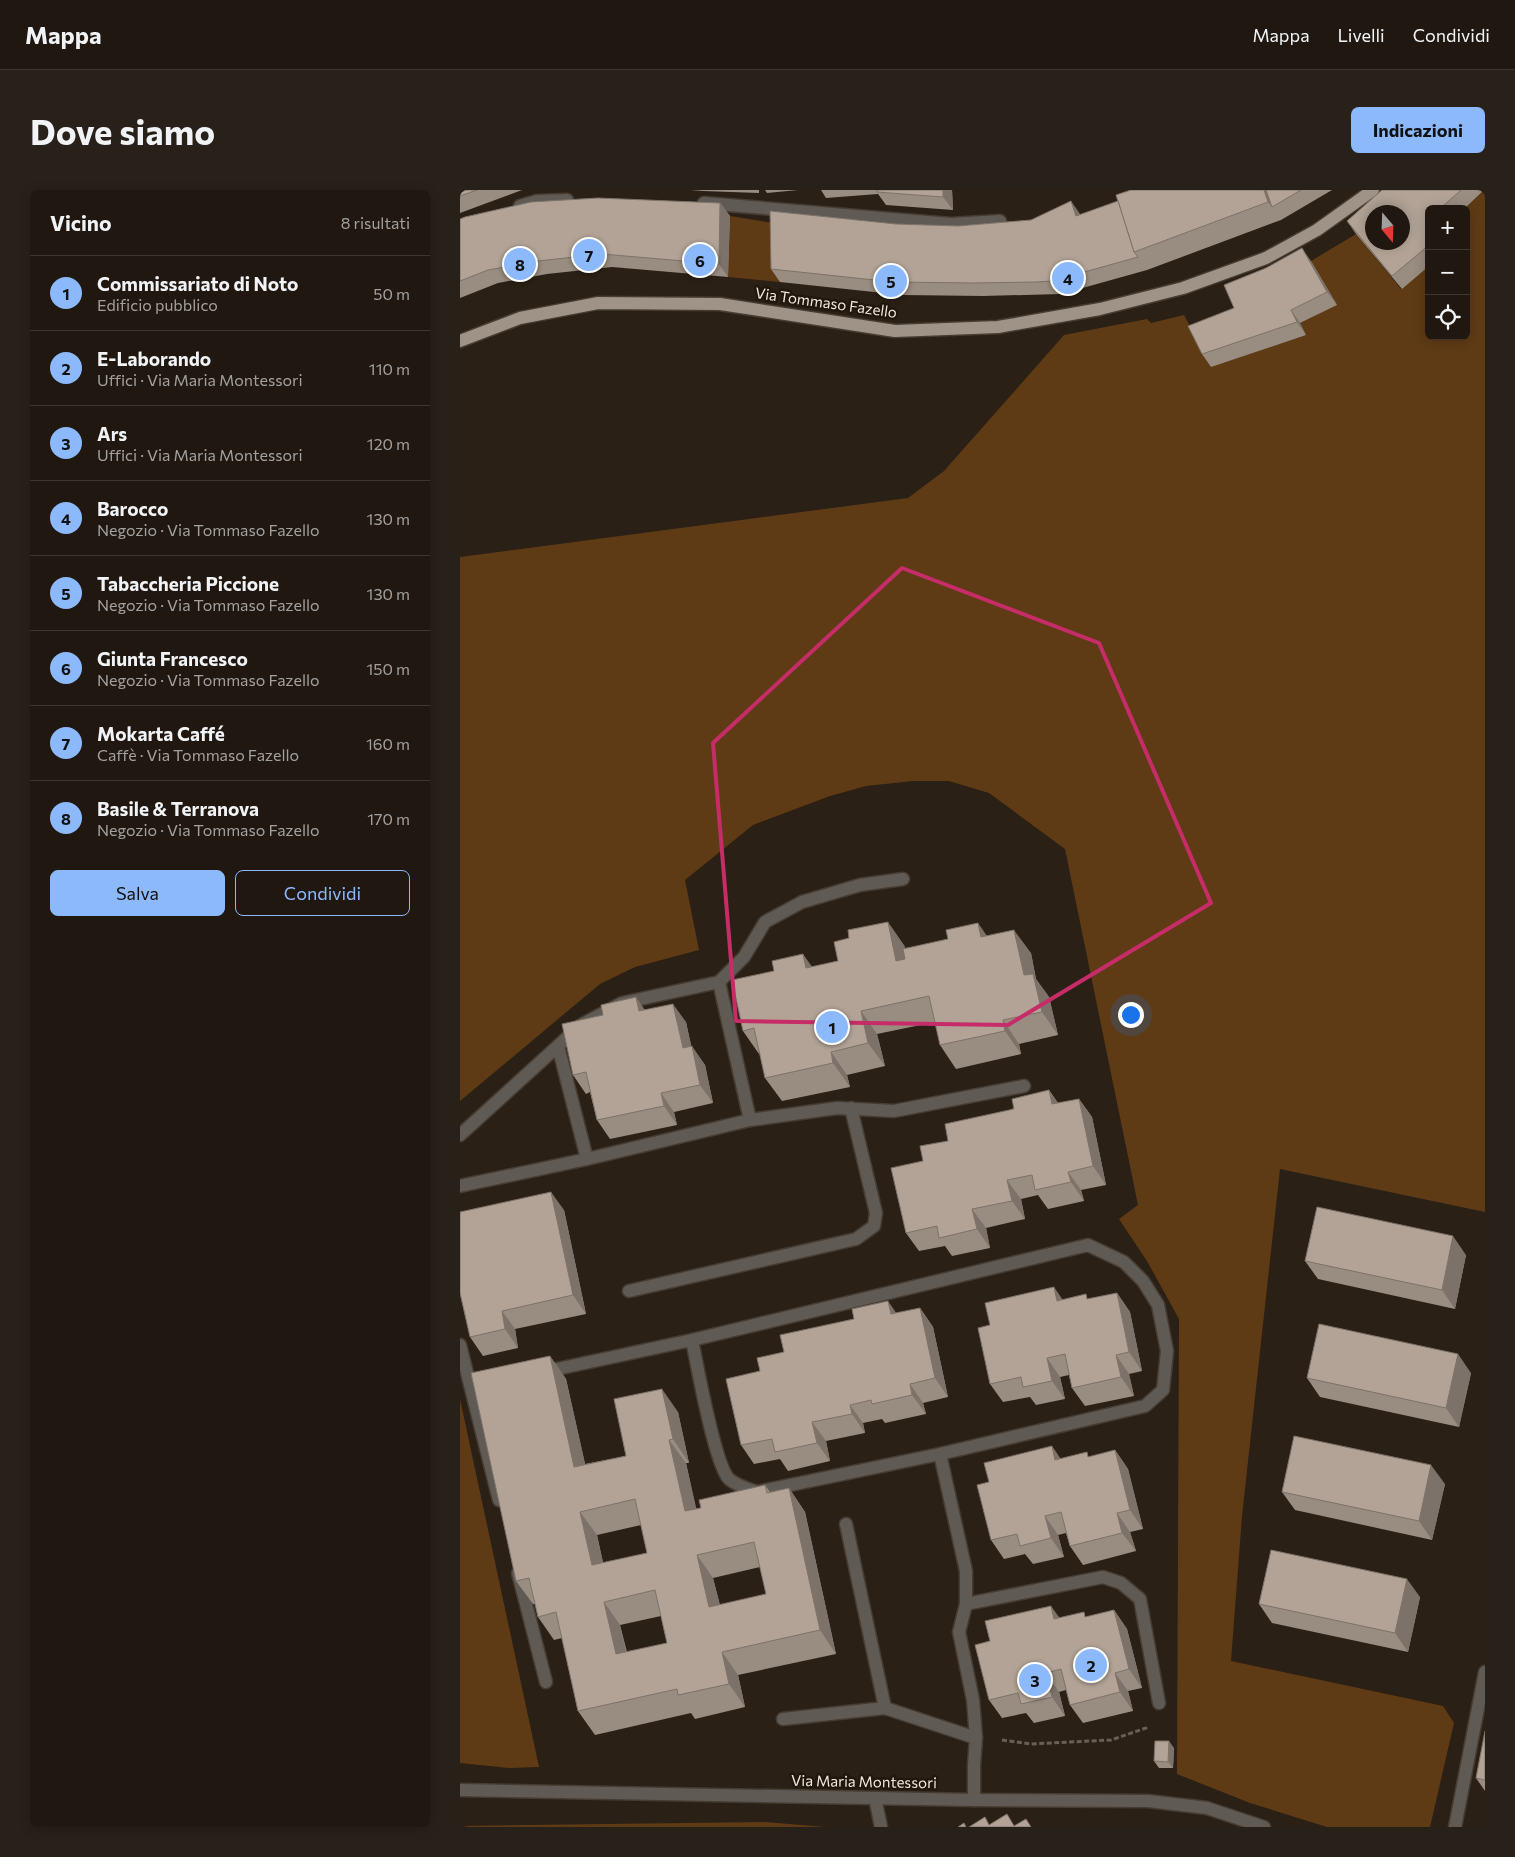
<!DOCTYPE html>
<html lang="it">
<head>
<meta charset="utf-8">
<style>
  :root { --surface:#201810; --page:#282119; --text:#f1f3f6; --muted:#a2a09f; --line:#3d3730; --accent:#8cb9fc }
  body { margin:0; font-family:Commissioner,sans-serif; background:var(--page); color:var(--text) }
  .controls { position:absolute; right:15px; top:15px; display:grid; overflow:hidden; border-radius:8px; box-shadow:0 2px 12px #0003 }
  .controls button { width:45px; height:45px; display:grid; place-items:center; padding:0; border:0; border-bottom:1px solid var(--line); background:var(--surface); color:var(--text); font:25px sans-serif }
  .compass { position:absolute; left:905px; top:15px; width:45px; height:45px; border-radius:50%; background:var(--surface); box-shadow:0 2px 12px #0003; rotate:161deg }
  .you { position:absolute; left:670px; top:824px; width:18px; height:18px; margin:-12px; border:4px solid #fff; border-radius:50%; background:#1a73e8; box-shadow:0 0 0 8px #1a73e833 }
  .badge { display:grid; place-items:center; width:32px; height:32px; border-radius:50%; background:var(--accent); color:#111; font-size:16px; font-weight:700 }
  .pin { position:absolute; translate:-50% -50%; border:2px solid #fff; box-shadow:0 1px 5px #0006 }
  .list { margin:0; padding:0; list-style:none }
  h2 { display:flex; justify-content:space-between; align-items:center; height:65px; margin:0; padding:0 20px; font-size:21px }
  h2 small { font-size:16px; font-weight:400; color:var(--muted) }
  .list li { display:grid; grid-template-columns:32px 1fr auto; gap:15px; align-items:center; box-sizing:border-box; height:75px; padding:0 20px; border-top:1px solid var(--line) }
  .list b { display:block; font-size:19px; white-space:nowrap }
  .list p { margin:0; font-size:16px; white-space:nowrap; color:var(--muted) }
  .list em { font-size:16px; font-style:normal; color:var(--muted) }
  .actions { display:flex; gap:10px; padding:15px 20px }
  .actions a { flex:1; padding:11px 0; border:1px solid var(--accent); border-radius:8px; text-align:center; font-size:18px; color:var(--accent) }
  .actions .main { background:var(--accent); color:#111 }
  .icon { flex:none; width:28px; height:28px; fill:none; stroke:currentColor; stroke-width:2; stroke-linecap:round; stroke-linejoin:round }
  .map { position:relative; flex:none; width:1025px; height:1637px; overflow:hidden; border-radius:8px }
  header { display:flex; align-items:center; gap:30px; box-sizing:border-box; height:70px; padding:0 25px; background:var(--surface); border-bottom:1px solid var(--line) }
  header strong { font-size:24px }
  nav { display:flex; gap:28px; margin-inline-start:auto; font-size:18px }
  .intro { display:flex; align-items:center; justify-content:space-between; box-sizing:border-box; height:120px; padding:0 30px }
  h1 { margin:0; font-size:35px }
  .button { padding:12px 22px; border-radius:8px; background:var(--accent); color:#111; font-size:18px; font-weight:700 }
  main { display:flex; gap:30px; padding:0 30px }
  aside { flex:1; background:var(--surface); border-radius:8px; box-shadow:0 2px 12px #0003 }
  .map>svg:first-child { display:block }
</style>
</head>
<body>
<header>
<strong>Mappa</strong>
<nav><a>Mappa</a><a>Livelli</a><a>Condividi</a></nav>
</header>
<div class="intro"><h1>Dove siamo</h1><a class="button">Indicazioni</a></div>
<main>
<aside>
<h2>Vicino<small>8 risultati</small></h2>
<ul class="list">
<li><span class="badge">1</span><div><b>Commissariato di Noto</b><p>Edificio pubblico</p></div><em>50 m</em></li>
<li><span class="badge">2</span><div><b>E-Laborando</b><p>Uffici · Via Maria Montessori</p></div><em>110 m</em></li>
<li><span class="badge">3</span><div><b>Ars</b><p>Uffici · Via Maria Montessori</p></div><em>120 m</em></li>
<li><span class="badge">4</span><div><b>Barocco</b><p>Negozio · Via Tommaso Fazello</p></div><em>130 m</em></li>
<li><span class="badge">5</span><div><b>Tabaccheria Piccione</b><p>Negozio · Via Tommaso Fazello</p></div><em>130 m</em></li>
<li><span class="badge">6</span><div><b>Giunta Francesco</b><p>Negozio · Via Tommaso Fazello</p></div><em>150 m</em></li>
<li><span class="badge">7</span><div><b>Mokarta Caffé</b><p>Caffè · Via Tommaso Fazello</p></div><em>160 m</em></li>
<li><span class="badge">8</span><div><b>Basile &amp; Terranova</b><p>Negozio · Via Tommaso Fazello</p></div><em>170 m</em></li>
</ul>
<div class="actions"><a class="main">Salva</a><a>Condividi</a></div>
</aside>
<div class="map">
<svg width="1025" height="1637" viewBox="0 0 1025 1637">
  <rect width="100%" height="100%" fill="#2b2015"/>
  <g fill="#5e3b15">
    <path d="M1024 0H1025V1022L820 979 782 1326 771 1471 983 1516 994 1533 970 1637H867L790 1613 717 1584 719 1129 687 1071 659 1029 678 1015 605 659 529 603 489 591H453L406 596 370 606 293 635 225 690 239 760 175 777 140 794 0 911V367L448 308 484 281 604 145 687 129 691 133 724 125 737 149 846 145 840 133 876 115 851 71 896 44 941 99 969 76V146H1006V19H1004Z"/>
    <path d="M270 26 319 34 320 92 268 87Z"/>
    <path d="M0 1209 79 1577 49 1578 0 1573Z"/>
    <path d="M305 1632 365 1637H0V1636Z"/>
  </g>
  <g fill="none" stroke-linecap="round" stroke-linejoin="round">
    <defs>
      <g id="minor">
        <path d="M244 13 491 34 540 31"/>
        <path d="M60 16 77 11 107 10"/>
        <path d="M259 792 290 930"/>
        <path d="M98 856 127 969"/>
        <path d="M0 945 121 835 162 813 259 792 284 767 305 732 342 712 400 695 443 689"/>
        <path d="M0 996 127 969 290 930 377 918 434 921 564 896"/>
        <path d="M628 1055 664 1072 683 1091 698 1115 707 1161 703 1200 685 1216 480 1264 297 1302C288 1299 277 1296 269 1289 255 1275 237 1175 232 1150Z"/>
        <path d="M169 1101 396 1049 414 1036 416 1023 391 918"/>
        <path d="M0 1155 39 1310"/>
        <path d="M83 1182 232 1150"/>
        <path d="M480 1264 506 1381V1414L499 1442 513 1510 516 1548 514 1575V1610"/>
        <path d="M386 1334 425 1518"/>
        <path d="M58 1383 86 1492"/>
        <path d="M506 1414 643 1387 661 1393 680 1409 699 1513"/>
        <path d="M323 1529 425 1518 516 1548"/>
        <path d="M0 1600 514 1610 688 1611 747 1618 804 1637"/>
        <path d="M415 1608 421 1637"/>
        <path d="M995 1637 1025 1482"/>
      </g>
      <path id="major" d="M0 151 60 128 138 113 260 114 435 141 538 137 640 119 723 98 806 68 857 40 913 0"/>
    </defs>
    <use href="#minor" stroke="#463c31" stroke-width="15"/>
    <use href="#major" stroke="#463c31" stroke-width="15"/>
    <path stroke="#695f56" stroke-width="3" stroke-dasharray="5 2.5" stroke-linecap="butt" d="M542 1550 571 1554 651 1550 686 1538 687 1536"/>
    <use href="#minor" stroke="#605a55" stroke-width="12"/>
    <use href="#major" stroke="#9f9287" stroke-width="12"/>
  </g>
  <g fill="#998c81" fill-rule="evenodd">
    <path d="M0 0H62L0 23Z"/>
    <path d="M231 0H299V3L243 1Z"/>
    <path d="M305 0H338L307 3Z"/>
    <path d="M361 0H492L493 20 426 15 418 4 366 8Z"/>
    <path d="M671 0H872L821 30 687 80 601 104 523 106 442 105 320 92 311 79 436 34 498 36 571 30 620 25 658 11Z"/>
    <path d="M922 0H1024L1004 19H969V76L942 99 896 44 887 31Z"/>
    <path d="M260 13 270 26 268 87 152 77 87 84 38 93 0 108V29Z"/>
    <path d="M851 71 877 115 840 133 846 145 751 177 742 164 774 118Z"/>
    <path d="M527 746 571 763 576 789 589 807 598 845 559 854 561 864 496 879 480 855 475 832 417 844 425 876 387 885 390 897 322 911 305 888 300 864H299L283 841 352 777 444 755 445 758Z"/>
    <path d="M185 820 226 832 231 856 245 875 253 913 214 922 217 935 150 949 137 930 130 902 126 904 113 885Z"/>
    <path d="M589 900 598 913 619 909 632 927 646 995 621 1000 624 1011 588 1019 578 1005 561 1009 565 1029 526 1038 530 1058 492 1066 485 1056 459 1061 446 1043 463 971 488 951Z"/>
    <path d="M104 1020 126 1124 55 1139 58 1158 23 1166 10 1147Z"/>
    <path d="M1006 1065 995 1119 858 1089 845 1071Z"/>
    <path d="M657 1103 670 1122 682 1181 669 1184 674 1206 625 1216 612 1198 609 1185 600 1187 605 1209 576 1215 570 1207 543 1212 530 1194V1135L602 1109H630Z"/>
    <path d="M460 1118 473 1137 488 1207 463 1213 466 1224 425 1233 422 1229 403 1233 405 1243 366 1251 370 1271 328 1281 320 1269 294 1274 281 1255 300 1181 324 1162 436 1123Z"/>
    <path d="M90 1166 106 1189 125 1274 166 1266 218 1222 229 1273H226L236 1319 305 1295 310 1302 329 1298 345 1322 376 1464 278 1485 285 1517 235 1529 231 1523 135 1545 118 1521 102 1448 94 1450 78 1427 75 1414H73L56 1391ZM181 1335 187 1363 143 1373 137 1345ZM300 1377 306 1404 260 1415 253 1388ZM201 1426 207 1453 167 1462 160 1435Z"/>
    <path d="M1011 1183 999 1237 860 1207 847 1188Z"/>
    <path d="M655 1260 668 1279 683 1339 670 1342 676 1361 623 1375 610 1356 606 1343 598 1345 604 1367 573 1374 565 1364 544 1369 531 1350 529 1292 600 1269 630 1267Z"/>
    <path d="M985 1294 972 1350 835 1320 822 1302Z"/>
    <path d="M960 1407 948 1462 812 1433 799 1414Z"/>
    <path d="M654 1420 667 1439 682 1498 668 1501 673 1521 623 1533 610 1515 606 1500 599 1502 605 1526 574 1533 566 1523 542 1528 529 1510 530 1451 599 1428 627 1427Z"/>
    <path d="M1025 1541V1601L1016 1588Z"/>
    <path d="M714 1558 713 1578H699L694 1571Z"/>
  </g>
  <g fill="#7d7269">
    <path d="M483 0H492L493 20 483 7Z"/>
    <path d="M804 0H810L812 17 808 12Z"/>
    <path d="M611 11 620 24 625 39 616 26Z"/>
    <path d="M260 13 270 26 268 87 259 74Z"/>
    <path d="M842 58 851 71 877 115 867 102Z"/>
    <path d="M831 120 840 133 846 145 837 132Z"/>
    <path d="M428 732 444 755 453 794 436 771Z"/>
    <path d="M518 733 534 756 521 747Z"/>
    <path d="M554 740 571 763 576 789 589 807 598 845 582 822 564 785Z"/>
    <path d="M343 764 360 788 346 778Z"/>
    <path d="M176 807 189 826 179 821Z"/>
    <path d="M213 814 226 832 236 877 223 858Z"/>
    <path d="M401 821 417 844 425 876 408 853Z"/>
    <path d="M543 830 559 854 561 864 545 841Z"/>
    <path d="M232 856 245 875 253 913 240 895Z"/>
    <path d="M371 862 387 885 390 897 373 873Z"/>
    <path d="M589 900 602 919 592 914Z"/>
    <path d="M201 903 214 922 217 935 204 916Z"/>
    <path d="M619 909 632 927 646 995 633 976Z"/>
    <path d="M608 982 621 1000 624 1011 611 992Z"/>
    <path d="M547 990 561 1009 565 1029 552 1011Z"/>
    <path d="M91 1002 104 1020 126 1124 113 1105Z"/>
    <path d="M512 1019 526 1038 530 1058 517 1039Z"/>
    <path d="M993 1046 1006 1065 995 1119 982 1100Z"/>
    <path d="M594 1097 607 1116 597 1111Z"/>
    <path d="M657 1103 670 1122 682 1181 669 1162Z"/>
    <path d="M428 1111 441 1130 431 1124Z"/>
    <path d="M460 1118 473 1137 488 1207 475 1188Z"/>
    <path d="M42 1121 55 1139 58 1158 45 1139Z"/>
    <path d="M998 1164 1011 1183 999 1237 986 1218Z"/>
    <path d="M656 1165 669 1184 674 1206 661 1187Z"/>
    <path d="M90 1166 106 1189 131 1300 114 1277Z"/>
    <path d="M587 1168 600 1187 605 1209 592 1191Z"/>
    <path d="M450 1194 463 1213 466 1224 452 1205Z"/>
    <path d="M202 1199 218 1222 229 1273 213 1249Z"/>
    <path d="M390 1215 403 1233 405 1243 392 1224Z"/>
    <path d="M352 1232 366 1251 370 1271 357 1253Z"/>
    <path d="M209 1250 226 1273 242 1344 225 1321Z"/>
    <path d="M592 1256 605 1275 595 1270Z"/>
    <path d="M655 1260 668 1279 683 1339 670 1320Z"/>
    <path d="M971 1275 985 1294 972 1350 959 1331Z"/>
    <path d="M329 1298 345 1322 376 1464 360 1440Z"/>
    <path d="M120 1322 137 1345 149 1399 132 1375Z"/>
    <path d="M657 1323 670 1342 676 1361 662 1343Z"/>
    <path d="M585 1326 598 1345 604 1367 591 1348Z"/>
    <path d="M237 1365 253 1388 266 1441 249 1417Z"/>
    <path d="M947 1389 960 1407 948 1462 935 1443Z"/>
    <path d="M144 1412 160 1435 172 1488 156 1464Z"/>
    <path d="M591 1416 604 1434 594 1429Z"/>
    <path d="M654 1420 667 1439 682 1498 669 1479Z"/>
    <path d="M262 1462 278 1485 285 1517 269 1494Z"/>
    <path d="M586 1483 599 1502 605 1526 592 1507Z"/>
    <path d="M655 1483 668 1501 673 1521 660 1502Z"/>
    <path d="M709 1551 714 1558 713 1578 708 1572Z"/>
  </g>
  <g fill="#b2a396" stroke="#7d7269" fill-rule="evenodd">
    <path d="M0 0H17L0 6Z"/>
    <path d="M417 0H483V7L417 2Z"/>
    <path d="M671 0H804L808 12 674 62 656 5Z"/>
    <path d="M806 0H841L812 17Z"/>
    <path d="M922 0H1001L983 16 985 19H969V55L932 86 887 31ZM912 22H942V52H912Z"/>
    <path d="M138 8 260 13 259 74 142 64 78 71 28 80 0 91V29L5 27 71 12Z"/>
    <path d="M611 11 616 26 658 11 674 62 678 67 592 91 576 92 514 93 433 92 311 79 310 21 436 34 498 36 571 30Z"/>
    <path d="M842 58 867 102 831 120 837 132 742 164 728 136 774 118 764 95 806 78Z"/>
    <path d="M428 732 436 771 445 769 443 759 488 749 486 740 518 733 521 747 554 740 564 785 573 784 582 822 543 830 545 841 480 855 469 806 401 821 408 853 371 862 373 873 305 888 294 838 283 841 272 790 314 781 312 771 343 764 346 778 378 771 374 752 389 748 388 740Z"/>
    <path d="M176 807 179 821 213 814 223 858 232 856 240 895 201 903 204 916 137 930 126 882 113 885 102 834 143 825 141 815Z"/>
    <path d="M589 900 592 914 619 909 633 976 608 982 611 992 575 1000 572 985 547 990 552 1011 512 1019 517 1039 479 1048 477 1036 446 1043 431 978 463 971 460 956 488 951 485 934 554 919 552 909Z"/>
    <path d="M91 1002 113 1105 42 1121 45 1139 10 1147 0 1103V1022Z"/>
    <path d="M857 1017 993 1046 982 1100 845 1071Z"/>
    <path d="M594 1097 597 1111 626 1104 627 1109 657 1103 669 1162 656 1165 661 1187 612 1198 605 1164 587 1168 592 1191 563 1197 561 1187 530 1194 518 1138 530 1135 525 1113Z"/>
    <path d="M428 1111 431 1124 460 1118 475 1188 450 1194 452 1205 412 1214 411 1210 390 1215 392 1224 352 1232 357 1253 315 1262 312 1249 281 1255 266 1189 300 1181 297 1168 324 1162 320 1145 394 1129 392 1119Z"/>
    <path d="M859 1134 998 1164 986 1218 847 1188Z"/>
    <path d="M90 1166 114 1277 166 1266 154 1209 202 1199 213 1249 209 1250 225 1321 241 1318 239 1310 305 1295 307 1303 329 1298 360 1440 262 1462 269 1494 218 1505 217 1499 118 1521 96 1422 78 1427 69 1388 56 1391 11 1183ZM175 1309 187 1363 132 1375 120 1322ZM294 1352 306 1404 249 1417 237 1365ZM195 1400 207 1453 156 1464 144 1412Z"/>
    <path d="M834 1246 971 1275 959 1331 822 1302Z"/>
    <path d="M592 1256 595 1270 627 1262 628 1267 655 1260 670 1320 657 1323 662 1343 610 1356 601 1322 585 1326 591 1348 560 1356 557 1344 531 1350 517 1295 529 1292 524 1273Z"/>
    <path d="M811 1360 947 1389 935 1443 799 1414Z"/>
    <path d="M591 1416 594 1429 624 1422 625 1427 654 1420 669 1479 655 1483 660 1502 610 1515 601 1479 586 1483 592 1507 561 1514 558 1503 529 1510 515 1455 530 1451 525 1431Z"/>
    <path d="M1025 1541V1590L1016 1588Z"/>
    <path d="M695 1551H709L708 1572 694 1571Z"/>
    <path d="M547 1624 554 1636 566 1629 571 1637H509L525 1627 529 1635Z"/>
    <path d="M504 1633 506 1637H498Z"/>
  </g>
  <path fill="none" stroke="#c62d68" stroke-width="4" stroke-linejoin="round" d="M442 378 639 453 751 713 548 835 276 831 253 553Z"/>
  <g text-anchor="middle" stroke-width="5" stroke-linejoin="round" paint-order="stroke">
    <g font-size="15" fill="#efe7e0" stroke="#21170c">
      <text transform="translate(366 113) rotate(8)" y="5">Via Tommaso Fazello</text>
      <text transform="translate(404 1592) rotate(1)" y="5">Via Maria Montessori</text>
    </g>
  </g>
</svg>
<div class="controls">
<button>+</button>
<button>−</button>
<button><svg class="icon" aria-label="locate" viewBox="0 0 24 24"><circle cx="12" cy="12" r="6"/><path d="M12 2v4M12 18v4M2 12h4M18 12h4"/></svg></button>
</div>
<svg class="compass" viewBox="-18 -18 36 36"><path d="M0-13l5 13h-10z" fill="#e53935"/><path d="M0 13l5-13h-10z" fill="#a2a09f"/></svg>
<div class="you"></div>
<div class="pin badge" style="left:372px;top:837px">1</div>
<div class="pin badge" style="left:631px;top:1475px">2</div>
<div class="pin badge" style="left:575px;top:1490px">3</div>
<div class="pin badge" style="left:608px;top:88px">4</div>
<div class="pin badge" style="left:431px;top:91px">5</div>
<div class="pin badge" style="left:240px;top:70px">6</div>
<div class="pin badge" style="left:129px;top:65px">7</div>
<div class="pin badge" style="left:60px;top:74px">8</div>
</div>
</main>
</body>
</html>
